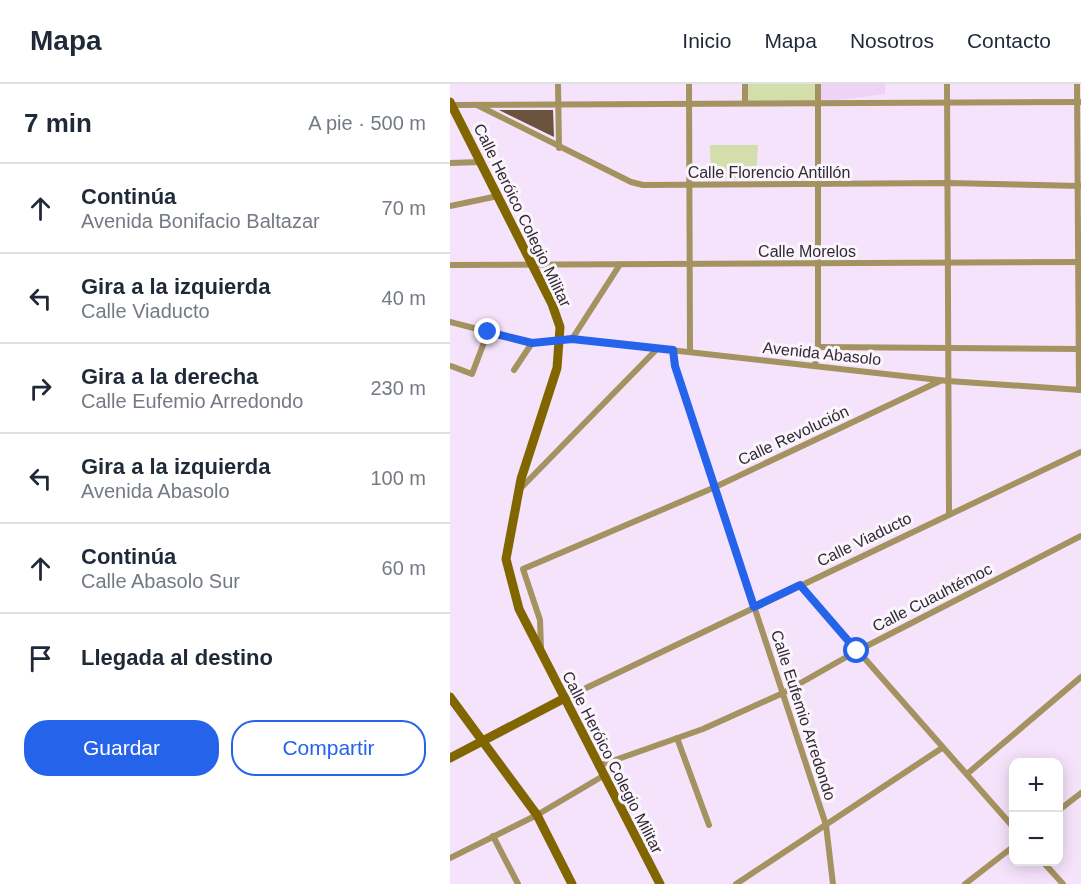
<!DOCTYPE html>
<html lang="es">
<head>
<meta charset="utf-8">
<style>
  :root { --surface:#fff; --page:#f2f2f3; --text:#1f2937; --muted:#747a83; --line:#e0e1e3; --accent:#2563eb }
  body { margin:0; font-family:Arial,sans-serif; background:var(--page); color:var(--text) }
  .controls { position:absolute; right:18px; bottom:18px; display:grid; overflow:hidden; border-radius:12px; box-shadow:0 3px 15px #0003 }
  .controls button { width:54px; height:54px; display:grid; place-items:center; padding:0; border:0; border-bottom:2px solid var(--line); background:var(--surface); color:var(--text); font:30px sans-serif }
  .stop { position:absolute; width:18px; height:18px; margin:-14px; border:4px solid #2563eb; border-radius:50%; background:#fff }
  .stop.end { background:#2563eb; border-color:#fff; box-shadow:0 2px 6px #0008 }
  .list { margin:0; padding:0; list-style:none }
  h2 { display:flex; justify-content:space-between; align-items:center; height:78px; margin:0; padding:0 24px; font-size:26px }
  h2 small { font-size:20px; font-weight:400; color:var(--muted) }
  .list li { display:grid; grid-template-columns:39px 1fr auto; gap:18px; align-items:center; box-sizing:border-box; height:90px; padding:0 24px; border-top:2px solid var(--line) }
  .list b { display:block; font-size:22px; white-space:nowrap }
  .list p { margin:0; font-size:20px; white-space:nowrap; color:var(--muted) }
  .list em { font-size:20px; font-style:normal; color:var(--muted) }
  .actions { display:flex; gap:12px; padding:18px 24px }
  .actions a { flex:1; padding:14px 0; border:2px solid var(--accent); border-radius:24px; text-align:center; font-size:21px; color:var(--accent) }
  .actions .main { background:var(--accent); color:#fff }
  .icon { flex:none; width:33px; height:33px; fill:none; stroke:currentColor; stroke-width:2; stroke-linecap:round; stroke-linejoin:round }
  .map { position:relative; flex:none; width:631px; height:800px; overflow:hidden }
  header { display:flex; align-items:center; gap:36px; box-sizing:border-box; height:84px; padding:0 30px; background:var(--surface); border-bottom:2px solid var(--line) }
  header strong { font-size:28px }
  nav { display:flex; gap:33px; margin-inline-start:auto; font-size:21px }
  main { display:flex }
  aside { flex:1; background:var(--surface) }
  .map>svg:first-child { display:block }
</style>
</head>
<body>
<header>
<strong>Mapa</strong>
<nav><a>Inicio</a><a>Mapa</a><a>Nosotros</a><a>Contacto</a></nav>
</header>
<main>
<aside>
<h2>7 min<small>A pie · 500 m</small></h2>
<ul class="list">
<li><svg class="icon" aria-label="ahead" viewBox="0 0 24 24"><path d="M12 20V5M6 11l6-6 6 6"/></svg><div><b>Continúa</b><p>Avenida Bonifacio Baltazar</p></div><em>70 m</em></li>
<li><svg class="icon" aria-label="left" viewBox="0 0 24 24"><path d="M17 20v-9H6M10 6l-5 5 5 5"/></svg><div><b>Gira a la izquierda</b><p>Calle Viaducto</p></div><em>40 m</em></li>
<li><svg class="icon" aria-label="right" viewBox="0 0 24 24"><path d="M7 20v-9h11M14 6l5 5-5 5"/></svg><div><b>Gira a la derecha</b><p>Calle Eufemio Arredondo</p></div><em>230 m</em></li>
<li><svg class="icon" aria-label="left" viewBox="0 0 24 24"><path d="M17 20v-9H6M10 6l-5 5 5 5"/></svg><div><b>Gira a la izquierda</b><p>Avenida Abasolo</p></div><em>100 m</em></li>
<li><svg class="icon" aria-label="ahead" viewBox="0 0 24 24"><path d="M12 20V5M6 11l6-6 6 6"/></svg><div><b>Continúa</b><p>Calle Abasolo Sur</p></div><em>60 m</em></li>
<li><svg class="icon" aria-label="arrive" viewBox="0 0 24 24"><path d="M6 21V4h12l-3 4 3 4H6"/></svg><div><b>Llegada al destino</b></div></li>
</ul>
<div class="actions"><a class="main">Guardar</a><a>Compartir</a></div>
</aside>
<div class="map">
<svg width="631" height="800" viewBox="0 0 631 800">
  <rect width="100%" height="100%" fill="#f5e3fb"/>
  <path fill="#eed3f7" d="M367 0H435V10L367 19Z"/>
  <g fill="#d3deac">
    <rect x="295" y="0" width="72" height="19"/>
    <path d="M260 61H308L306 94 261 95Z"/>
  </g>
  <path fill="#6b533d" d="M49 26H103L104 53Z"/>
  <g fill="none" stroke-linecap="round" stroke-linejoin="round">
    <g stroke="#a49260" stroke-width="6">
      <path d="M108 0 109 64"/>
      <path d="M239 0 240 268"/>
      <path d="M295 0V19"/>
      <path d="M497 0 499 430"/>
      <path d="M627 0 629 306"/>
      <path d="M1 21 631 18"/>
      <path d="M27 21 181 98 193 101 498 99 631 102"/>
      <path d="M0 79 31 78"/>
      <path d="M0 122 48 112"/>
      <path d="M0 181 631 178"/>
      <path d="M0 238 82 259 122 255 498 297 631 306"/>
      <path d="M122 255 169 182"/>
      <path d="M368 263 630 265"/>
      <path d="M223 266 225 282 376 741 383 800"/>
      <path d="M1 282 22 290 38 248"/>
      <path d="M365 282 368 263V0"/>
      <path d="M64 286 82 259"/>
      <path d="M69 406 207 265"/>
      <path d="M350 501 564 744"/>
      <path d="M91 564 90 536 73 485 263 404 490 297"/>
      <path d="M113 615 631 368"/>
      <path d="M227 654 259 741"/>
      <path d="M148 682 253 645 333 609 407 567 631 452"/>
      <path d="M517 690 631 593"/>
      <path d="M608 727 631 709"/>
      <path d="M43 752 68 800"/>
      <path d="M0 774 87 731 153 692"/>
      <path d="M593 778 613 800"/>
      <path d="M286 800 492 664"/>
      <path d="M515 800 564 762"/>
    </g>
    <g stroke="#816600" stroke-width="9">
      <path d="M0 18 102 220 110 243 107 284 71 395 56 475 69 525 210 800"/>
      <path d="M0 613 87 731 122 800"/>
      <path d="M0 674 113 615"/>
    </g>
  </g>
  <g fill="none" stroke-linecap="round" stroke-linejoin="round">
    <path stroke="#2563eb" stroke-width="8" d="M38 248 82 259 122 255 223 266 225 282 304 523 350 501 407 567"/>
  </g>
  <g text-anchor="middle" stroke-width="6" stroke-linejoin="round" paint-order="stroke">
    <g font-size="16" fill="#322935" stroke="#faf6fc">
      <text x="319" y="94">Calle Florencio Antillón</text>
      <text transform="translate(73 131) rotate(64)" y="6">Calle Heróico Colegio Militar</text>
      <text x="357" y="173">Calle Morelos</text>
      <text transform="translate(372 269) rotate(6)" y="6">Avenida Abasolo</text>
      <text transform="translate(343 351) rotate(-25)" y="6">Calle Revolución</text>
      <text transform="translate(414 455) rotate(-26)" y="6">Calle Viaducto</text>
      <text transform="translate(482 513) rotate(-27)" y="6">Calle Cuauhtémoc</text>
      <text transform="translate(354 631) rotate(72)" y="6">Calle Eufemio Arredondo</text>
      <text transform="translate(163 678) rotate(63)" y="6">Calle Heróico Colegio Militar</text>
    </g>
  </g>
</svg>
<div class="controls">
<button>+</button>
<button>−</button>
</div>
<div class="stop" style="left:407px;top:567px"></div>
<div class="stop end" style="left:38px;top:248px"></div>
</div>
</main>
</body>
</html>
